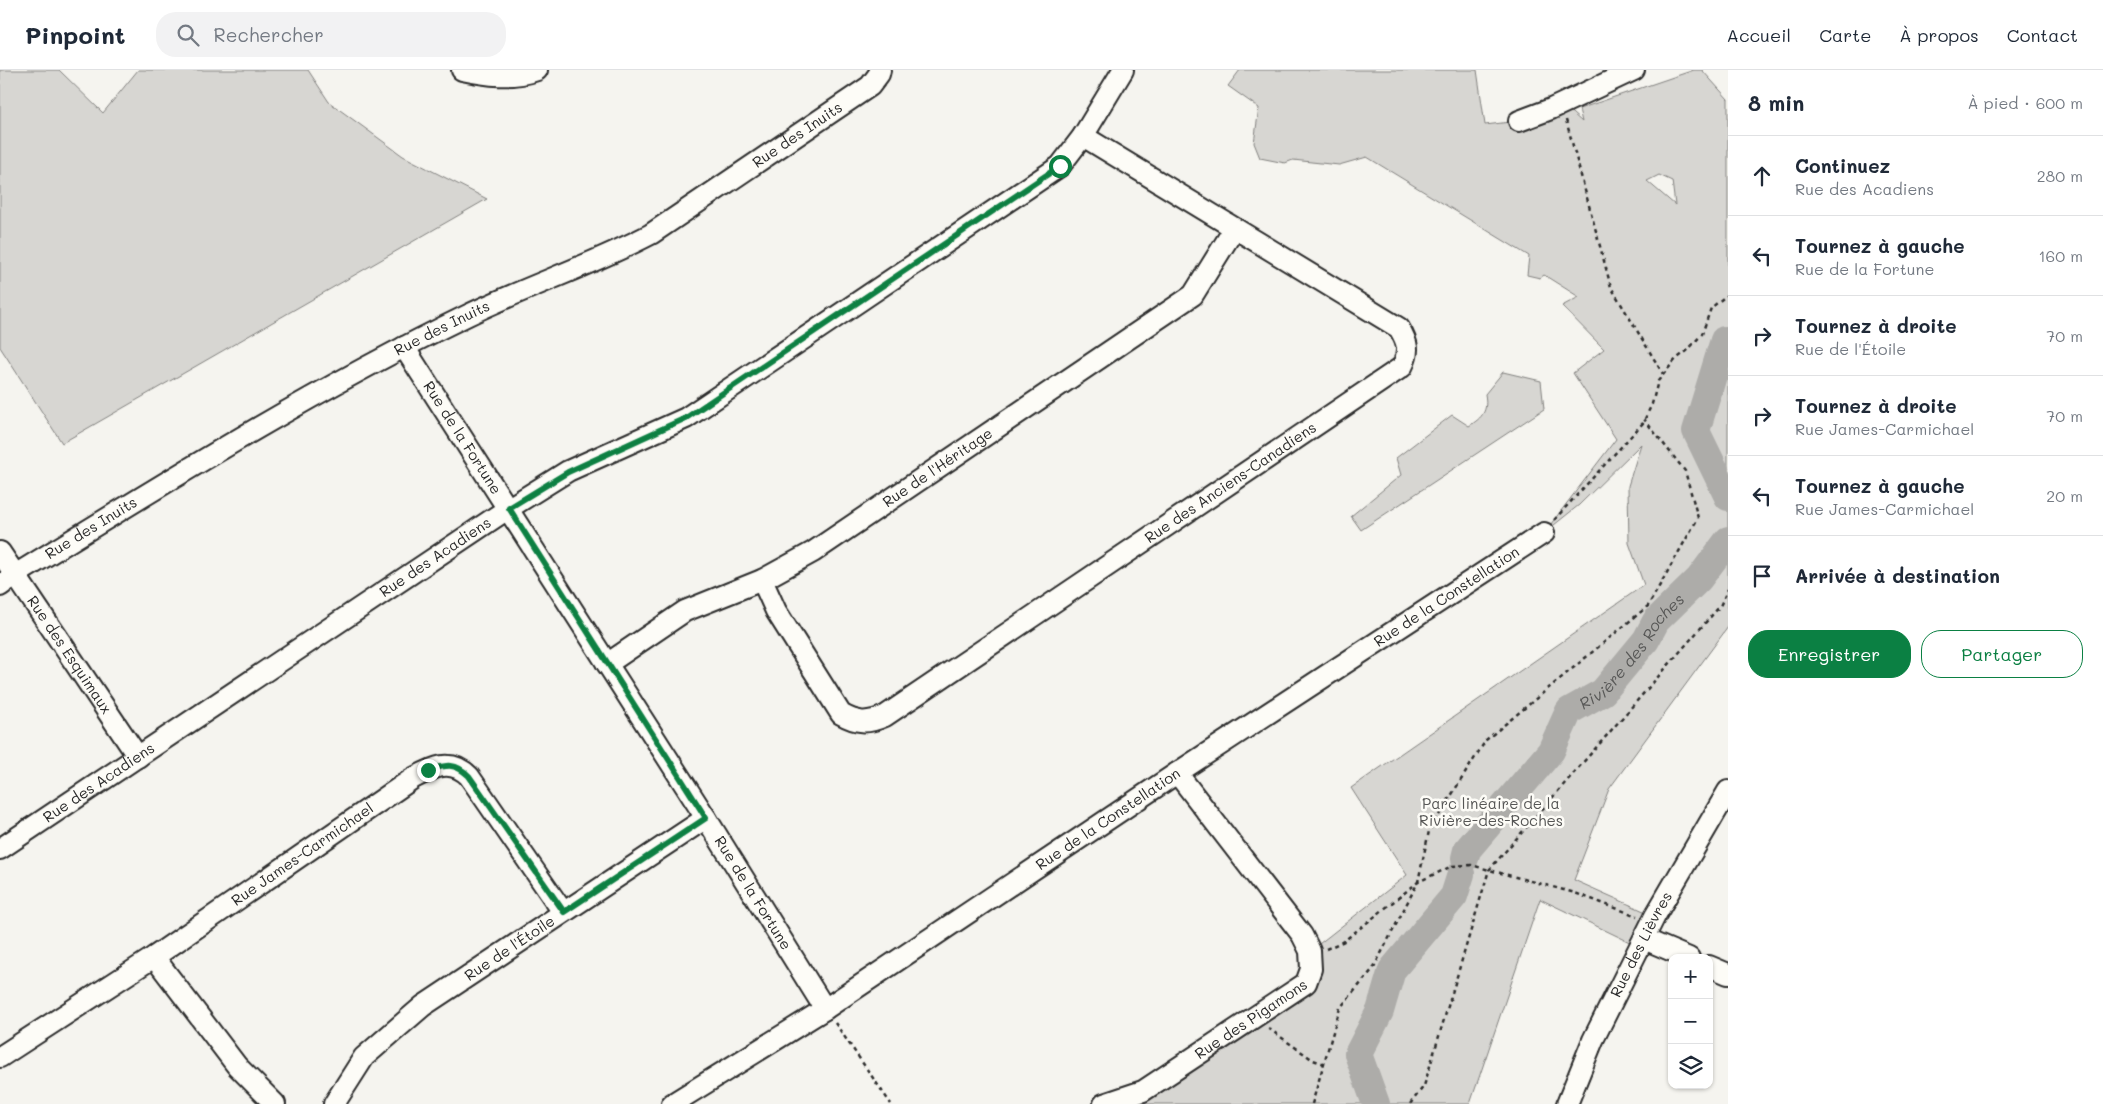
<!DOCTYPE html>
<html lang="fr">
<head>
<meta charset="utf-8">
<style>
  :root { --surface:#fff; --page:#f2f2f3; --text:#1f2937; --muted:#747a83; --line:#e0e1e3; --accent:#0b8043 }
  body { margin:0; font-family:Mali,sans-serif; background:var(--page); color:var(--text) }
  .controls { position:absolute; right:15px; bottom:15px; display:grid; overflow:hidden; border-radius:10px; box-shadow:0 1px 4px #0004 }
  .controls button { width:45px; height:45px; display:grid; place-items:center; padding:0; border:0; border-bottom:1px solid var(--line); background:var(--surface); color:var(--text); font:25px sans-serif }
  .stop { position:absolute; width:15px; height:15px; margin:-11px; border:4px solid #0b8043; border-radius:50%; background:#fff }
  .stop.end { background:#0b8043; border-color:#fff; box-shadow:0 1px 5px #0008 }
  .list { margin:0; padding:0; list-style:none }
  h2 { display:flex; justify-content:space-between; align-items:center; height:65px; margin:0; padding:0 20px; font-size:21px }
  h2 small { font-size:16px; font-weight:400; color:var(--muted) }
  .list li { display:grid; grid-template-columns:32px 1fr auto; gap:15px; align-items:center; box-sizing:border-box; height:80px; padding:0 20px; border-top:1px solid var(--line) }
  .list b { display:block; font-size:19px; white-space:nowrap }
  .list p { margin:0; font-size:16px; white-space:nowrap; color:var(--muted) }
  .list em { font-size:16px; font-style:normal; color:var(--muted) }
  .actions { display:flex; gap:10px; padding:15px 20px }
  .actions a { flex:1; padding:11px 0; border:1px solid var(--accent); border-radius:20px; text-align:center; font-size:18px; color:var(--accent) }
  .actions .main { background:var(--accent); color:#fff }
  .icon { flex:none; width:28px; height:28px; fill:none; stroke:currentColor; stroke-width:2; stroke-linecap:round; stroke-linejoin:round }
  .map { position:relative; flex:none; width:1728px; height:1034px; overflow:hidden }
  header { display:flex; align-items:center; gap:30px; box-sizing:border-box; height:70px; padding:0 25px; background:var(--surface); border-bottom:1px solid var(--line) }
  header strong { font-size:24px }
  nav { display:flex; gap:28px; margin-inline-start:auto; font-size:18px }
  .search { width:350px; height:45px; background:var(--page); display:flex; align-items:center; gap:12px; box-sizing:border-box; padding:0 18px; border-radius:20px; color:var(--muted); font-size:19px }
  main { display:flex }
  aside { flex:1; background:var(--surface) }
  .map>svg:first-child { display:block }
</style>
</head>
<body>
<header>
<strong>Pinpoint</strong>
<div class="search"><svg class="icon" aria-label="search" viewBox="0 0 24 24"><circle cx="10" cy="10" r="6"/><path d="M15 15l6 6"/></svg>Rechercher</div>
<nav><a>Accueil</a><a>Carte</a><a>À propos</a><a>Contact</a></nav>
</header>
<main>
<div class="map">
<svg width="1728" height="1034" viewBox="0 0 1728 1034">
  <rect width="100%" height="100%" fill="#f5f4ef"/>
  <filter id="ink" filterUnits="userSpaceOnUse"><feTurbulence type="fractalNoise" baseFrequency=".02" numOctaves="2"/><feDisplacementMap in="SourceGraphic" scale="10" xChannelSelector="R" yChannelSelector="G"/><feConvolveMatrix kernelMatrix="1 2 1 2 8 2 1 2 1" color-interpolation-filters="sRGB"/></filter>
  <g filter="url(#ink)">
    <g fill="#d7d6d2" stroke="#81807e" fill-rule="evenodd">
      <path d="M0 0H59L103 43 138 0H308L329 32 403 86 487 129 62 373 0 277Z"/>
      <path d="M1240 0H1477L1485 55 1519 51 1562 34 1582 52 1579 39 1694 0H1702L1728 29V557L1609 719 1574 810 1655 846 1640 877 1540 829 1470 1034H1104L1296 921 1310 881 1407 805 1351 718 1644 515 1629 473 1628 416 1641 374 1579 435 1544 463 1616 369 1573 303 1604 279 1562 236 1579 227 1544 205 1540 208 1527 205 1529 186 1367 87 1339 95 1293 90 1285 93 1260 88 1254 73 1259 38 1228 16ZM1659 105 1672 111 1675 135 1647 111Z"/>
      <path d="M1503 302 1541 311 1544 339 1361 460 1351 446 1401 405 1396 388 1452 345 1469 356C1483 347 1488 341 1485 324Z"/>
    </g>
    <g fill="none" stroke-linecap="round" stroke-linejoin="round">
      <g stroke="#adaca9" stroke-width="28">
        <path d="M1728 270H1724L1696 361 1728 427"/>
        <path id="s1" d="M1465 788 1467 780 1551 681 1569 641 1603 622 1646 570 1656 551 1699 509 1728 470"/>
        <path d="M1376 1034 1358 984 1380 941 1392 900 1454 826 1461 804"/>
      </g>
      <defs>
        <g id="minor">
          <path d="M462 0C486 5 512 9 537 0"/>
          <path d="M1519 51 1551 39 1634 0"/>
          <path id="s2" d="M404 277 706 748 825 939"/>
          <path id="s3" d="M0 482 138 687"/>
          <path id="s4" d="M762 510 776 541 841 644C857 653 867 654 885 646L1402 297C1410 281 1408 273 1399 258L1083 66"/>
          <path id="s5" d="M0 516 15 505C163 414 311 321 468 245 528 216 592 195 651 164L870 16 879 4 880 0"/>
          <path id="s6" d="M607 594 685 541 762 510 813 482 1193 225 1234 159"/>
          <path id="s7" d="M0 779 509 438 568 401 686 348 1060 96 1083 66 1123 0"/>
          <path d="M1644 869 1689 888"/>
          <path d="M154 887 237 996 275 1034"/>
          <path d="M1709 896 1728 904"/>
          <path id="s8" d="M0 987 154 887 412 709C432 698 450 687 469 706L563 842"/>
          <path id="s9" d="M334 1034 364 987 423 936 706 748"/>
          <path id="s10" d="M672 1034 825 939 1177 703 1544 463"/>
          <path id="s11" d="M1104 1034 1143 1021 1306 913 1311 899 1310 881 1302 865 1177 703"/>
          <path id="s12" d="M1567 1034 1593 970 1655 846 1728 721"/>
        </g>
      </defs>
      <use href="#minor" stroke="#2b2b2b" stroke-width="24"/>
      <g stroke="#2b2b2b" stroke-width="2.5" stroke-dasharray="4 4" stroke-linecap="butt">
        <path d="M1566 50 1611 217 1663 304"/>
        <path d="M1554 450 1643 353 1652 334 1658 311 1676 289 1687 281 1702 264 1711 238 1728 224"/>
        <path d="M1326 879 1344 871 1418 812 1452 796 1471 795 1575 823 1637 846"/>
        <path d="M835 953 891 1034"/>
        <path d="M1268 958 1313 990 1325 994"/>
        <path d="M1312 1034 1340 938 1373 899 1418 812 1429 761 1486 670 1648 536 1698 448 1685 401 1644 349"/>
        <path d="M1410 1034 1424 1016 1489 800 1720 536 1728 519"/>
      </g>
      <use href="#minor" stroke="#fdfcf7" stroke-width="20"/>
    </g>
  </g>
  <g fill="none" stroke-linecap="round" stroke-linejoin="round" filter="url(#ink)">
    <path stroke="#0b8043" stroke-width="6" d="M428 700C447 695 455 692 469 706L564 842 706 748 509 438 568 402 686 348 1060 96"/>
  </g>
  <g text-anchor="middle" stroke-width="5" stroke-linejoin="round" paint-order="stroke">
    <g font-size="15" fill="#2b2b2b" stroke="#fdfcf7">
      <text dy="5" stroke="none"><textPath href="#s5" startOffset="918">Rue des Inuits</textPath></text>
      <text dy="5" stroke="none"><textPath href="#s5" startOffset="512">Rue des Inuits</textPath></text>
      <text dy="5" stroke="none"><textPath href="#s2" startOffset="108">Rue de la Fortune</textPath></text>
      <text dy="5" stroke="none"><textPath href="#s6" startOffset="386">Rue de l'Héritage</textPath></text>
      <text dy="5" stroke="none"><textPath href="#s4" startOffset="619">Rue des Anciens-Canadiens</textPath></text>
      <text dy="5" stroke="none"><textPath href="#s5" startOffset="108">Rue des Inuits</textPath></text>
      <text dy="5" stroke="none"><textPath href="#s7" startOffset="524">Rue des Acadiens</textPath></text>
      <text dy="5" stroke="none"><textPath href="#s10" startOffset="926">Rue de la Constellation</textPath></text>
      <text dy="5" stroke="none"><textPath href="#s3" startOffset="124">Rue des Esquimaux</textPath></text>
      <text dy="5" stroke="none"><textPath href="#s7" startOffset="119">Rue des Acadiens</textPath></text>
      <text dy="5" stroke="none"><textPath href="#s10" startOffset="521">Rue de la Constellation</textPath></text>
      <text dy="5" stroke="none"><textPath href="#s8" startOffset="364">Rue James-Carmichael</textPath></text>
      <text dy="5" stroke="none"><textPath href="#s2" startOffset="648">Rue de la Fortune</textPath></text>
      <text dy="5" stroke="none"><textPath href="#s12" startOffset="176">Rue des Lièvres</textPath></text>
      <text dy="5" stroke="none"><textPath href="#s9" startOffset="238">Rue de l'Étoile</textPath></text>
      <text dy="5" stroke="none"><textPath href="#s11" startOffset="171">Rue des Pigamons</textPath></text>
    </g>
    <g font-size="15" fill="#565655" stroke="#fdfcf7">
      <text x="1491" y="739">Parc linéaire de la<tspan x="1491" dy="17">Rivière-des-Roches</tspan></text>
    </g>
    <g font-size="16" font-style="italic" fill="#585857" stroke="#fdfcf7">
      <text dy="6" stroke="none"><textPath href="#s1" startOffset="270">Rivière des Roches</textPath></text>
    </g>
  </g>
</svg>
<div class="controls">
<button>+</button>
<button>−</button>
<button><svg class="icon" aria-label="layers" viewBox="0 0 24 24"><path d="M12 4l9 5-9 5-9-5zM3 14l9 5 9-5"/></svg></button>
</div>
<div class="stop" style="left:1060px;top:96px"></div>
<div class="stop end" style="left:428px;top:700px"></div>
</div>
<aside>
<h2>8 min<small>À pied · 600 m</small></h2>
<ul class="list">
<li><svg class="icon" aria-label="ahead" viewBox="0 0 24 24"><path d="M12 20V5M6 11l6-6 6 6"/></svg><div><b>Continuez</b><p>Rue des Acadiens</p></div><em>280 m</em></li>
<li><svg class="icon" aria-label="left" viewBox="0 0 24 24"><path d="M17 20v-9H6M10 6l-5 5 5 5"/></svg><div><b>Tournez à gauche</b><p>Rue de la Fortune</p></div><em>160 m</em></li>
<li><svg class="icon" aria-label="right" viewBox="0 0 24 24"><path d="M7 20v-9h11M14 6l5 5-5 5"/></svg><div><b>Tournez à droite</b><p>Rue de l'Étoile</p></div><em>70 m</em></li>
<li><svg class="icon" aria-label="right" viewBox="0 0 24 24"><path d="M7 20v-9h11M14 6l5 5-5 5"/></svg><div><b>Tournez à droite</b><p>Rue James-Carmichael</p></div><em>70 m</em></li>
<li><svg class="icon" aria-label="left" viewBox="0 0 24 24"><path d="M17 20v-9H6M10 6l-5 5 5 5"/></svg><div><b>Tournez à gauche</b><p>Rue James-Carmichael</p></div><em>20 m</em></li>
<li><svg class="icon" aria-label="arrive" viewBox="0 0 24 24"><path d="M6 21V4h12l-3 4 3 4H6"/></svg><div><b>Arrivée à destination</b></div></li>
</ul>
<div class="actions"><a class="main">Enregistrer</a><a>Partager</a></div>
</aside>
</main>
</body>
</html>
